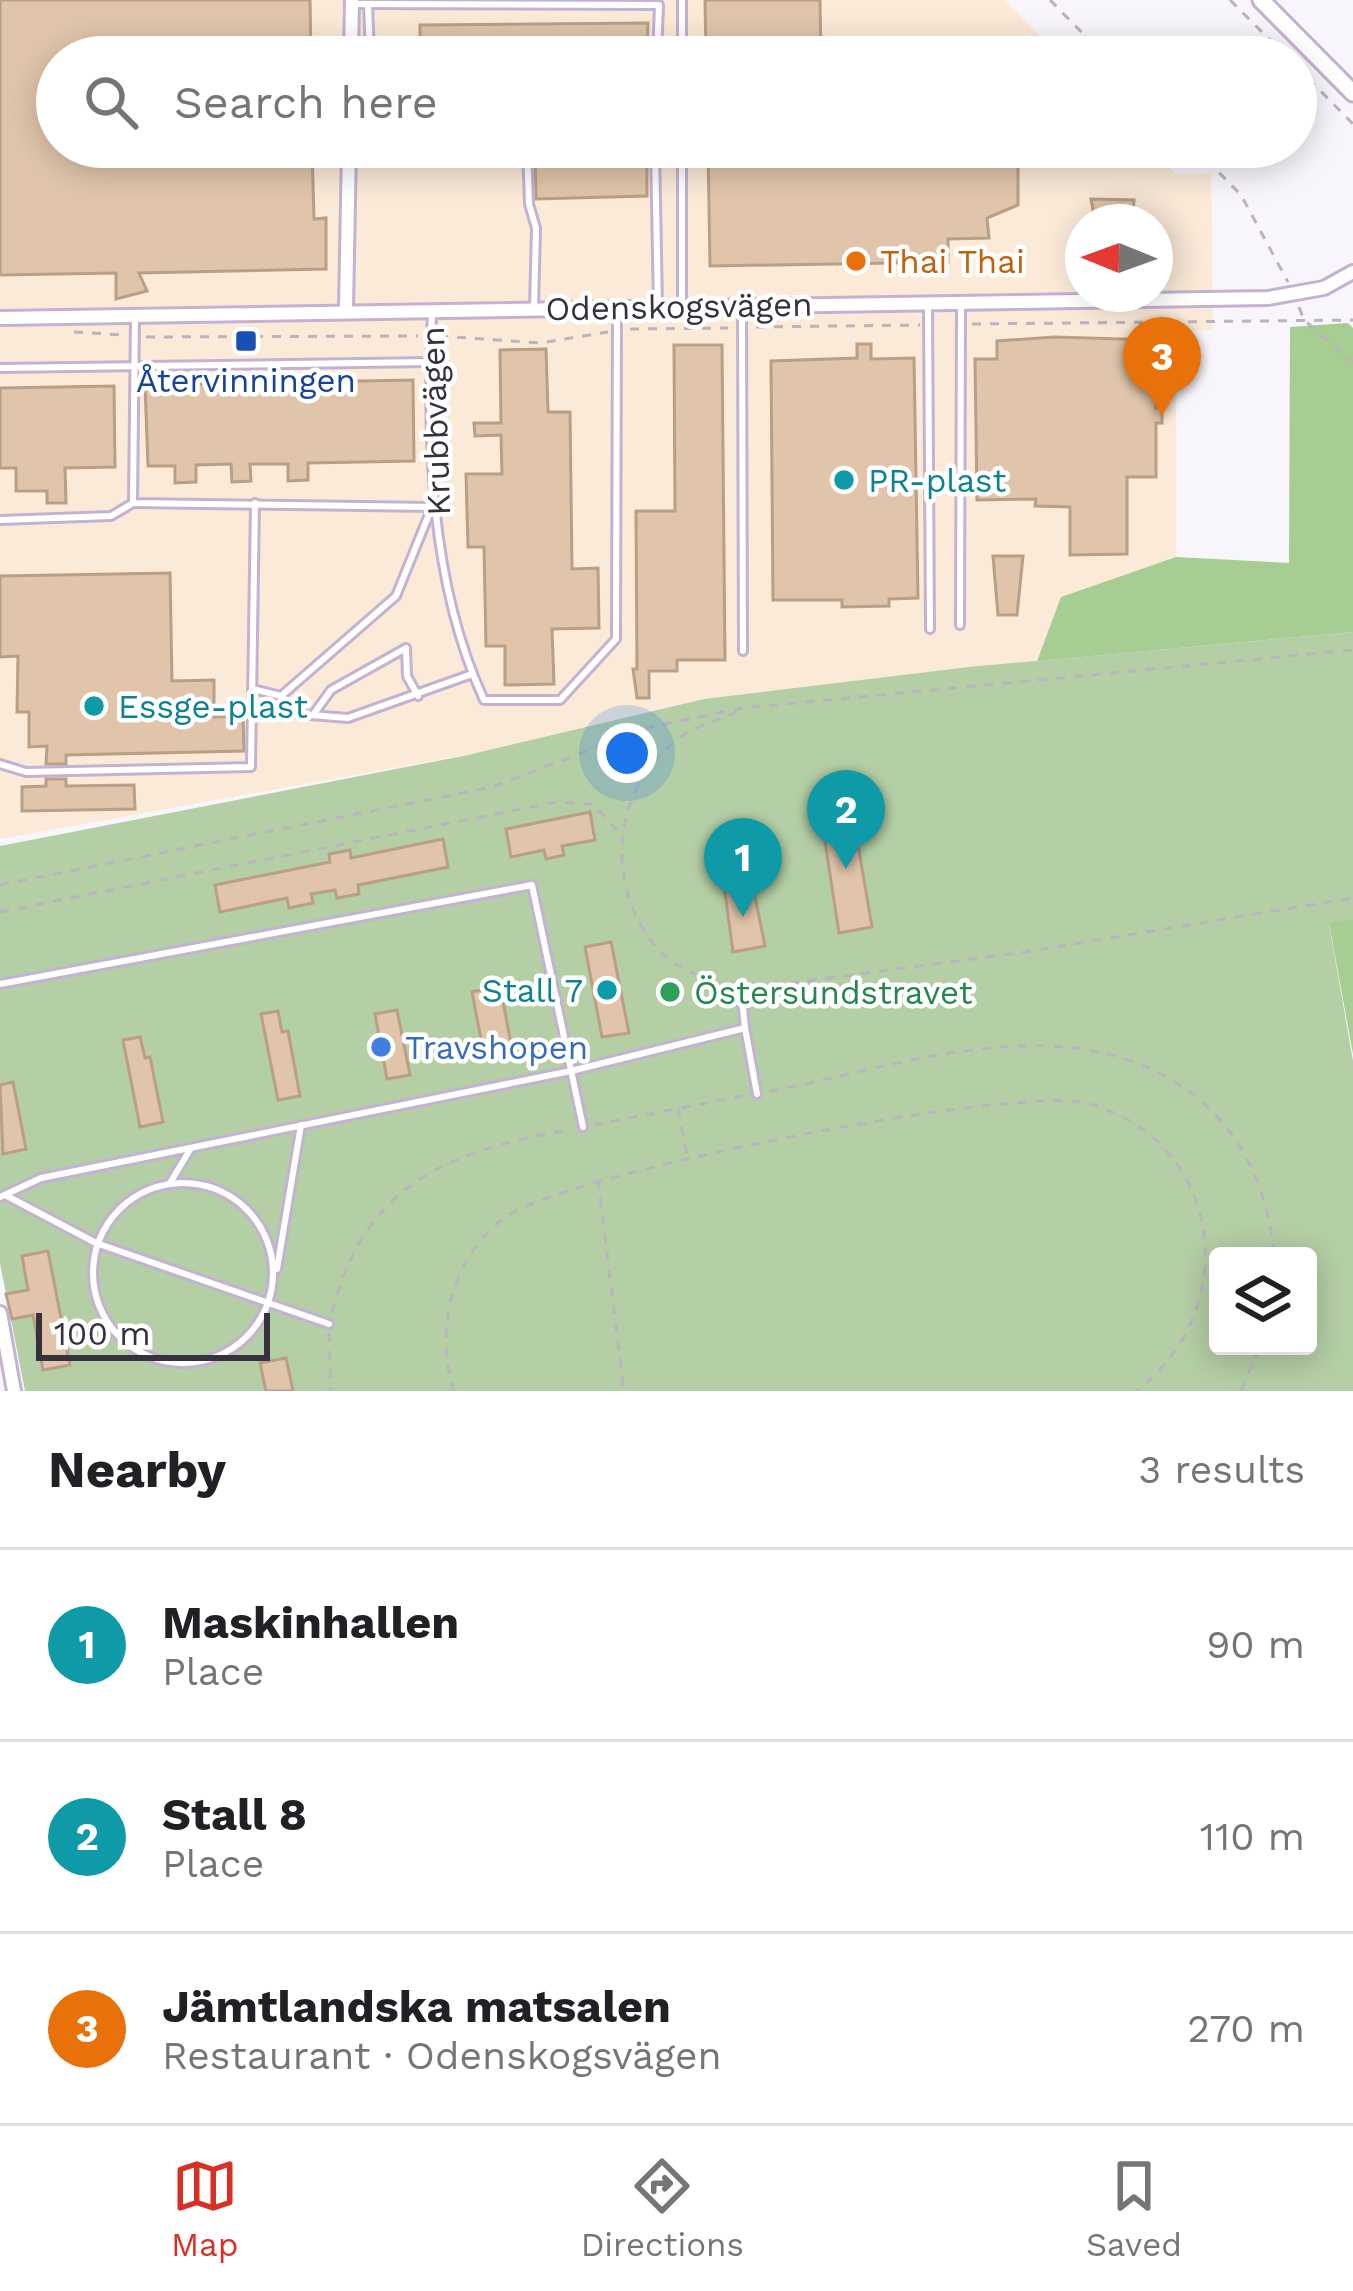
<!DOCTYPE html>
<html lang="en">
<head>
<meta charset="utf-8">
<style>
  :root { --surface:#fff; --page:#f6f6f6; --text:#202124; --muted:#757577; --line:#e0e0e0; --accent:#d93025 }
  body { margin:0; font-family:"Work Sans",sans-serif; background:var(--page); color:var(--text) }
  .controls { position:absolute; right:36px; bottom:36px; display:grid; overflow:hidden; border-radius:12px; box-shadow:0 6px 30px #0003 }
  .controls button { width:108px; height:108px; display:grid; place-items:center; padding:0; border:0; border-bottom:3px solid var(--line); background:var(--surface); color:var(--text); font:60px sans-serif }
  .compass { position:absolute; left:1065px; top:204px; width:108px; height:108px; border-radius:50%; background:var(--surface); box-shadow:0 6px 30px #0003; rotate:271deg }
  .scale { position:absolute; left:36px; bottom:30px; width:234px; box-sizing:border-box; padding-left:12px; border:6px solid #37303d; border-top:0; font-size:33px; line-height:42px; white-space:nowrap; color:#37303d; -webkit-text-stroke:9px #fff; paint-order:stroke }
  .you { position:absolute; left:627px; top:753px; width:42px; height:42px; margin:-30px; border:9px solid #fff; border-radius:50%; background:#1a73e8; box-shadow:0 0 0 18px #1a73e833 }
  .badge { display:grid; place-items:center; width:78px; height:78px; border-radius:50%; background:var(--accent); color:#fff; font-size:39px; font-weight:700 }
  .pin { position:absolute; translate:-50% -99px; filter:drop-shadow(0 3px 6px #0008) }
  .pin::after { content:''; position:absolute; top:63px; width:42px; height:36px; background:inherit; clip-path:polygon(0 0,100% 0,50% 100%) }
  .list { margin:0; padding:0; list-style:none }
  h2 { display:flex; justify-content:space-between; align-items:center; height:156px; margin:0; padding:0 48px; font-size:51px }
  h2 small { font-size:39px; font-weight:400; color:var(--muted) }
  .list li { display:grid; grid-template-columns:78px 1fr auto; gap:36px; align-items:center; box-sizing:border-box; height:192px; padding:0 48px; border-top:3px solid var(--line) }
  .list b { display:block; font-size:45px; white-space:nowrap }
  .list p { margin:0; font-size:39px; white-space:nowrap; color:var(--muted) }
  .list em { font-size:39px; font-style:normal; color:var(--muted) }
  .icon { flex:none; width:66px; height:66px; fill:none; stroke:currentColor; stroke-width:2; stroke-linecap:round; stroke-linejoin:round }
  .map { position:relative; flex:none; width:1353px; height:1391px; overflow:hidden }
  .search { position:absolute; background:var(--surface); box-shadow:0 6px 30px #0003; left:36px; right:36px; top:36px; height:132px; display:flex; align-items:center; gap:30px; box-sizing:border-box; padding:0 42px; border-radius:66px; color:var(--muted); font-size:45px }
  .sheet { height:732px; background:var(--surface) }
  nav { display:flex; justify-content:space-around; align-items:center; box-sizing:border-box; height:168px; border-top:3px solid var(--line); background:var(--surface); font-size:33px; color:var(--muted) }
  nav a { display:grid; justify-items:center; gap:6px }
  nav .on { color:var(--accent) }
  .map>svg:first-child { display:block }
</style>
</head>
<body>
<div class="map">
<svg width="1353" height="1391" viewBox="0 0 1353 1391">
  <rect width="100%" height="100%" fill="#f9f5fc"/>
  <path fill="#fbead8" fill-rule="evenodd" d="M0 0H1005L1061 57H57V147H1150L1176 174 1211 173 1213 330 1176 331V557L1061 597 1037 661 704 699 482 752 0 839ZM1083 222H1155V294H1083Z"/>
  <path fill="#b4cea5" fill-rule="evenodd" d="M1353 632V919L1329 924 1353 1061V1391H25L0 1263V846L468 755 704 699 969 667ZM1218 1256H1308V1346H1218Z"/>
  <g fill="#a7cd92">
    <path d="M1348 323 1353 328V632L1037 661 1061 597 1176 557 1289 563 1290 327Z"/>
    <path d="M1353 919V1054L1329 923Z"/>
  </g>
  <g fill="#e0c5aa" stroke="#b99f85" stroke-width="3">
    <path d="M0 0H310L311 57H57V147H312L314 219 326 218V269L139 273 147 291 116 299V273L0 275Z"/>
    <path d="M705 0H820L821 57H706Z"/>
    <path d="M648 23 647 57H420V25Z"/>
    <path d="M535 147H647V196L536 199Z"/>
    <path d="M708 147H985L1018 165V205L987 218 989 238 948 239V262L710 266Z"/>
    <path d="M1091 199 1134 200 1133 217 1128 222H1095Z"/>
    <path d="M1054 337 1155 340 1156 408 1162 407V423H1156V477H1127V554L1070 555V507L1035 506 1036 499 977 500 975 359H997V341Z"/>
    <path d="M857 344H871V359L914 358 918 598 889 599V606L842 607V600H773L771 361 857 358Z"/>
    <path d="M674 345H722L725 660H677V671H649V698H637L633 669H637L636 511H675Z"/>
    <path d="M546 349 548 412H570L572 569 598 568 599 628 552 629 554 684 505 685V646H486L484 547H468L466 474H502L501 435 475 436 474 423H501L500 350Z"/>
    <path d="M413 380 414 461 308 463V480L288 481V464H250L251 481 232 482 231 464 196 465V482L175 483V466H148L145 385Z"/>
    <path d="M114 386 115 467 65 468 66 503H47V491H16V468H0V388Z"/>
    <path d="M993 556H1023L1017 615H998Z"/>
    <path d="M170 573 172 681 214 680V717L243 716 244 751 66 755V764H46L47 746 29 747V712H17L18 656 0 657V576Z"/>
    <path d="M46 779H66V786L134 785 135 809 22 811V787L46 786Z"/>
    <path d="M590 812 595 840 562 846 564 855 546 859 544 850 511 857 506 829Z"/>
    <path d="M853 816 872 927 839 933 822 822Z"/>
    <path d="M443 839 448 867 358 885 359 894 337 898 335 890 311 894 313 903 289 908 287 898 220 912 215 885 330 862 329 854 350 850 351 858Z"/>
    <path d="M750 873 765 946 733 952 723 878Z"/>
    <path d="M611 942 629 1033 602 1037 585 947Z"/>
    <path d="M500 986 513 1054 485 1060 472 992Z"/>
    <path d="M397 1010 410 1075 387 1079 375 1014Z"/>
    <path d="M278 1011 282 1032 288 1031 300 1096 278 1100 261 1014Z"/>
    <path d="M140 1037 145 1058 150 1057 163 1122 140 1127 123 1040Z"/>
    <path d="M13 1082 26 1149 3 1154 0 1085Z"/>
    <path d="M48 1251 70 1365 43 1370 33 1315 12 1319 6 1294 28 1290 22 1256Z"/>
    <path d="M286 1358 293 1391H266L260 1363Z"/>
  </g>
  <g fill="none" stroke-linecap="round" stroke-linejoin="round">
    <defs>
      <g id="service">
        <path d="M682 0V57"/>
        <path d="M355 4 659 5 657 57"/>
        <path d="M368 4 370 57"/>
        <path d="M527 147 529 204 536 228 534 308"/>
        <path d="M655 147 658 307"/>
        <path d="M682 147V305"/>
        <path d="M928 306 930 629"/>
        <path d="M742 309 743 651"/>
        <path d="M432 312C427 441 429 581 484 700H560L616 639 617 307"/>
        <path d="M135 318 133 503 432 507 396 596 281 696"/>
        <path d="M0 368 430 362"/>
        <path d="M0 520 111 516 133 503"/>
        <path d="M960 625 961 305"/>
        <path d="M253 689 281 696 298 714 348 718 472 674"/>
        <path d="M313 715 331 690 406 648 407 676 418 696"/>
        <path d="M0 764 26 772 251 767 255 503"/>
        <path d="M0 984 532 885 583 1127"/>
        <path d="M741 990 745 1028"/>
        <circle cx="183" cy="1273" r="90"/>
        <path d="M170 1183 191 1148"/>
        <path d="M7 1196 96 1243 329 1324"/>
        <path d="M0 1197 41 1178 571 1071 745 1028 757 1094"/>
        <path d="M277 1269 301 1125"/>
      </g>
      <g id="minor">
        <path d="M351 57 352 0"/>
        <path d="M346 309 349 147"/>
        <path d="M0 318 1268 298 1324 288 1353 272"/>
        <path d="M0 1313 14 1391"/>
      </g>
      <path id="tertiary" d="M1261 0 1353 93"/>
    </defs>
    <use href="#service" stroke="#c3b2d1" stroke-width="12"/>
    <use href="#minor" stroke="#c3b2d1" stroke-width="18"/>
    <use href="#tertiary" stroke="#c3b2d1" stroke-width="21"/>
    <g stroke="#b9b4bd" stroke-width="3" stroke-dasharray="9 9" stroke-linecap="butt">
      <path d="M1050 0 1106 57"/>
      <path d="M1230 0 1287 57"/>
      <path d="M1296 66 1353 124"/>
      <path d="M1194 147 1241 195 1288 282"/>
      <path d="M1299 307 1304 320 1353 362"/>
      <path d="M972 324 1353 320"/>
      <path d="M756 327 920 325"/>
      <path d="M630 329 728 328"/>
      <path d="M74 332 124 335"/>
      <path d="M439 336 540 343 608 332"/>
      <path d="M146 337 418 336"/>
      <path d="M0 885 492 787 650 727 743 708 1353 650"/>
      <path d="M0 912 556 802 593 804 620 834"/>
      <path d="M733 987C704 977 670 968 652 942 605 880 613 788 677 740 693 727 718 720 736 712"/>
      <path d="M754 988 1025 952 1353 898"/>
      <path d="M770 1091C907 1065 1074 1001 1195 1096 1245 1136 1269 1194 1274 1256"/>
      <path d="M678 1109 687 1156"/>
      <path d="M593 1125 743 1096"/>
      <path d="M598 1180 624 1391"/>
      <path d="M332 1312C366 1180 452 1151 572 1129"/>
      <path d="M329 1333 331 1391"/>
      <path d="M454 1391C434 1331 452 1257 504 1218 565 1173 1019 1083 1090 1104 1225 1143 1243 1311 1136 1391"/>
      <path d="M1241 1391 1260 1346"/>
    </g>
    <use href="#service" stroke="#fff" stroke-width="6"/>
    <use href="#minor" stroke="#fff" stroke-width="12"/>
    <use href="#tertiary" stroke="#fff" stroke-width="15"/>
  </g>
  <circle fill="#e8710a" stroke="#fff" stroke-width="4.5" cx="856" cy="261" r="12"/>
  <rect fill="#1a4fb4" stroke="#fff" stroke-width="4.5" x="234" y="329" width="24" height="24" rx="6"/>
  <g fill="#0f9aa8" stroke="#fff" stroke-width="4.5">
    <circle cx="844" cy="480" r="12"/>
    <circle cx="94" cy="706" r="12"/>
    <circle cx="607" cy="990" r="12"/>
  </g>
  <circle fill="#2e9e5b" stroke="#fff" stroke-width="4.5" cx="670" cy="992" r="12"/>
  <circle fill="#3f7fe0" stroke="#fff" stroke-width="4.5" cx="381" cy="1047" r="12"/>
  <g text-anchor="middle" stroke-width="9" stroke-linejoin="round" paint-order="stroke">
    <g font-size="33" fill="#c56008" stroke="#fff" text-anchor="start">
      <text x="880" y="273">Thai Thai</text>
    </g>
    <g font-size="33" fill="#37303d" stroke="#fff">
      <text transform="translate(679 306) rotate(-1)" y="12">Odenskogsvägen</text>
      <text transform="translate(435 421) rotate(-92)" y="12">Krubbvägen</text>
    </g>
    <g font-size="33" fill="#164399" stroke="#fff">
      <text x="246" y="392">Återvinningen</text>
    </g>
    <g font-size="33" fill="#0d838f" stroke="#fff" text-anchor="start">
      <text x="868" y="492">PR-plast</text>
      <text x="118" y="718">Essge-plast</text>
      <text x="583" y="1002" text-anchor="end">Stall 7</text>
    </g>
    <g font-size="33" fill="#27864d" stroke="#fff" text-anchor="start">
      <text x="694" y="1004">Östersundstravet</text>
    </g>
    <g font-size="33" fill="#366cbe" stroke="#fff" text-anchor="start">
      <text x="405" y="1059">Travshopen</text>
    </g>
  </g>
</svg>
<div class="controls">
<button><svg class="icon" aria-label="layers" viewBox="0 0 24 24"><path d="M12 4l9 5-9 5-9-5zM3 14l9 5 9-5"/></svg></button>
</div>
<svg class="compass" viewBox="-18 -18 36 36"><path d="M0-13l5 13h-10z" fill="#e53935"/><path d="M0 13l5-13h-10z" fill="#757577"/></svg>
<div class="scale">100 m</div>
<div class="you"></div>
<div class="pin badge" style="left:743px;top:917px;background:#0f9aa8">1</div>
<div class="pin badge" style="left:846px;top:869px;background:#0f9aa8">2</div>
<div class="pin badge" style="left:1162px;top:416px;background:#e8710a">3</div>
<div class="search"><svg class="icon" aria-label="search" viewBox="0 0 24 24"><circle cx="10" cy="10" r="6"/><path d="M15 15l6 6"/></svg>Search here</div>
</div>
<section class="sheet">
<h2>Nearby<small>3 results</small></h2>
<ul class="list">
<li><span class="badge" style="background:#0f9aa8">1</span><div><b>Maskinhallen</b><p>Place</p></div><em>90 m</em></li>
<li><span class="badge" style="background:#0f9aa8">2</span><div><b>Stall 8</b><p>Place</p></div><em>110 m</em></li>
<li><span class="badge" style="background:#e8710a">3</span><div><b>Jämtlandska matsalen</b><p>Restaurant · Odenskogsvägen</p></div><em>270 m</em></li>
</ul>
</section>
<nav>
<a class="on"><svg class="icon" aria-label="map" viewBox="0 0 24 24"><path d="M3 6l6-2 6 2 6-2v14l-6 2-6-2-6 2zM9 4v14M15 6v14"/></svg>Map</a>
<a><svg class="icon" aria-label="directions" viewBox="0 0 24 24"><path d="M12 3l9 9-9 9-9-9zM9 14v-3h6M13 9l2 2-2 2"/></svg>Directions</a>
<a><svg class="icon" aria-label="saved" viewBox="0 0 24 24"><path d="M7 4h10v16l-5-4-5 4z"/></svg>Saved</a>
</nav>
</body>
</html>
